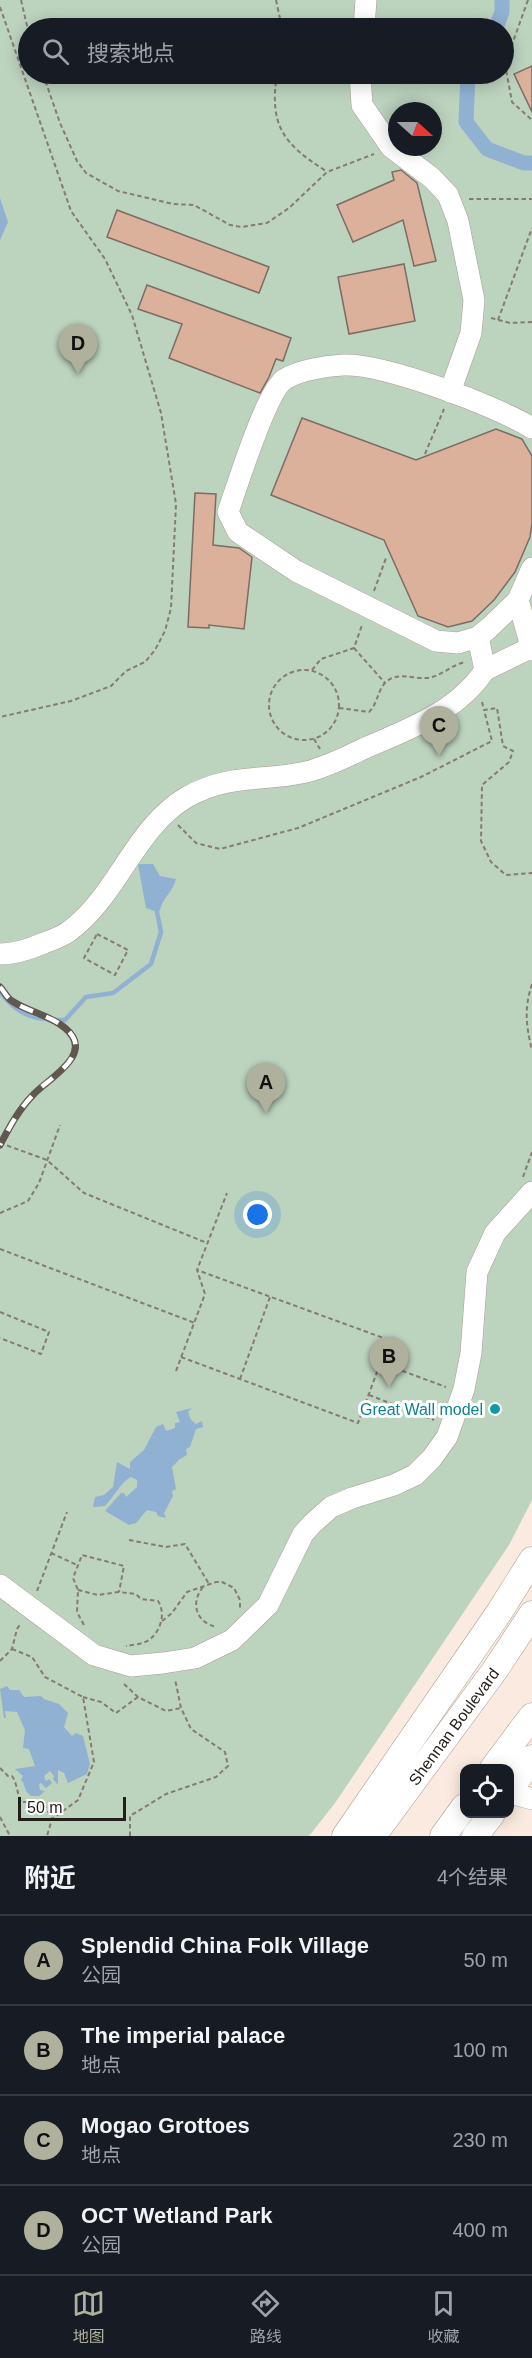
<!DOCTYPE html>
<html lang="zh">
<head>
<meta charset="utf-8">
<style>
  :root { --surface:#171b24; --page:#20242c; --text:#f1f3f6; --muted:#9ea1a6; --line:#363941; --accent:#afb19c }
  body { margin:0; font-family:Arial,"Noto Sans SC",sans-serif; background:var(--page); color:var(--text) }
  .controls { position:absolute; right:18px; bottom:18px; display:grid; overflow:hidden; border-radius:12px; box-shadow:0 3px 15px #0003 }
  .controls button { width:54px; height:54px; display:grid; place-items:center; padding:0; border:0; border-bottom:2px solid var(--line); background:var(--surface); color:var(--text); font:30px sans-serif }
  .compass { position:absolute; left:388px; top:102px; width:54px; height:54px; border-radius:50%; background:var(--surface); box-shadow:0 3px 15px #0003; rotate:111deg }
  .scale { position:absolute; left:18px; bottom:15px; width:108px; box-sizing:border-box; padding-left:6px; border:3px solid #241e1a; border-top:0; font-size:16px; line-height:21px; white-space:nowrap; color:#241e1a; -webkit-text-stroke:4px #fff; paint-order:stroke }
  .you { position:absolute; left:258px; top:1215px; width:21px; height:21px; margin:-15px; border:4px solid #fff; border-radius:50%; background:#1a73e8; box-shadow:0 0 0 9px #1a73e833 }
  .badge { display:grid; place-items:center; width:39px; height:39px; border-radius:50%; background:var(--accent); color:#111; font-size:20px; font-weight:700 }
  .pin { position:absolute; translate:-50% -50px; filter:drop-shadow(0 2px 3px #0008) }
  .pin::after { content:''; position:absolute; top:32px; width:21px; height:18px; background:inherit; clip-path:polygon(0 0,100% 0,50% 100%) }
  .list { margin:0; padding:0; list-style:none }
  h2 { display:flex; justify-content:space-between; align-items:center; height:78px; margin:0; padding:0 24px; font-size:26px }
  h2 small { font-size:20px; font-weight:400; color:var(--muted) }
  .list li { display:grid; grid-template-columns:39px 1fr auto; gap:18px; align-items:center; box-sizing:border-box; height:90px; padding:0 24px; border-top:2px solid var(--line) }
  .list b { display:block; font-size:22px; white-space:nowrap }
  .list p { margin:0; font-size:20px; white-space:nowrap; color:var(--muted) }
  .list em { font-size:20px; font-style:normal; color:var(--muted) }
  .icon { flex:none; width:33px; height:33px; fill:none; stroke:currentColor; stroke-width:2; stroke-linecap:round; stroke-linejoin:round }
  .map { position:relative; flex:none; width:532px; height:1836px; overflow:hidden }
  .search { position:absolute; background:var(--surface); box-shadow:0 3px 15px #0003; left:18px; right:18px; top:18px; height:66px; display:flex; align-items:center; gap:15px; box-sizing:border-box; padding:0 21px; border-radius:33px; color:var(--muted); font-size:22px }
  .sheet { height:438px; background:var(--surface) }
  nav { display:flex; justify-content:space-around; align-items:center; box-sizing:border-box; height:84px; border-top:2px solid var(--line); background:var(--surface); font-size:16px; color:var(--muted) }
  nav a { display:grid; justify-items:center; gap:3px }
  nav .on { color:var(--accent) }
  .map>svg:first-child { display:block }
</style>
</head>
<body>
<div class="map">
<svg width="532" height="1836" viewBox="0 0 532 1836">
  <rect width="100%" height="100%" fill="#faeadf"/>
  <path fill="#bcd3be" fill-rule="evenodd" d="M0 0H532V1500L509 1545 335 1803 309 1836H0ZM28 28H504V74H28ZM397 111H433V147H397Z"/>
  <g fill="#90b1d1">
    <path d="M0 198 8 222 0 240Z"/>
    <path d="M138 864H153L160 876 176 879C173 892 163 897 160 910L157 912 146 908Z"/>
    <path d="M192 1408 188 1412 191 1420 196 1424 202 1421 203 1427 196 1429 190 1447 186 1449 187 1455 180 1459 172 1467 176 1489 172 1491 173 1496 164 1513 166 1518 158 1516 156 1512 147 1510 136 1523 129 1525 105 1511 121 1493H124L126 1497 137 1487V1480L131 1477C122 1481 113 1498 105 1506L93 1507 95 1497 104 1495 113 1487 117 1462 130 1469V1462L144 1450 156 1427 163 1424 166 1431 175 1428V1423L180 1422 176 1412Z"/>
    <path d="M7 1686 10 1690H19L24 1697 41 1696 44 1699 59 1704 68 1713 64 1727 72 1736 76 1733 83 1736 90 1764 87 1774 68 1783 64 1773 58 1770V1785L53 1779 54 1776 50 1771 44 1776 46 1781 49 1779 52 1783 46 1788 41 1783 39 1784 40 1790 45 1791 39 1796H31L26 1791 23 1782 21 1780 23 1776 15 1769 35 1766 29 1749 23 1748 25 1730 17 1712 5 1711 6 1718H4L0 1689Z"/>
  </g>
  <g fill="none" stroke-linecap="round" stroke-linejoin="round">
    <path stroke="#90b1d1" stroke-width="4.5" d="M0 992C19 1017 36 1020 65 1020L86 997 113 993 151 964 161 932 157 912"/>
    <g stroke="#90b1d1" stroke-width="15">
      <path d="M496 28 502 12V0"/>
      <path d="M468 74 466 122 487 149 524 163H532"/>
    </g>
  </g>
  <g fill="#dcb19b" stroke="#7b6c65" stroke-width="1.5">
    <path d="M532 66V112L514 74Z"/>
    <path d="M401 170 417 183 436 261 414 266 403 220 353 242 337 205 394 180 392 172Z"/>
    <path d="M117 210 269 267 259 293 107 237Z"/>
    <path d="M404 264 415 321 349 334 338 277Z"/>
    <path d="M147 285 291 338 283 361 276 359 269 377 260 393 169 358 182 324 138 309Z"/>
    <path d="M302 418 416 460 496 429 522 439 532 456V523L530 537 515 572 494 600 472 621 448 627 418 616 384 540 271 495Z"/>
    <path d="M195 493 216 494 213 545 239 548 252 557 244 629 209 625V628L188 627Z"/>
  </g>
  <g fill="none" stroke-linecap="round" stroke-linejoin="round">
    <defs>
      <g id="minor">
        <path d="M364 28 366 0"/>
        <path d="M360 74 362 105 391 147 432 178 448 195 458 221 474 300 471 333 450 392"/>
        <path d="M532 428C497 406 383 363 343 365 326 366 300 370 285 379 266 391 237 487 228 512L238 532 296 571 436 641 458 643 478 637 489 628 518 600 532 568"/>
        <path d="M518 600 532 650"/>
        <path d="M485 670 532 647"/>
        <path d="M0 954C15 954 30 949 44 943 52 940 61 937 68 932 118 896 134 828 187 797 230 773 262 782 306 772 327 767 346 757 365 748 409 729 457 712 485 670L478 637"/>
        <path d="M0 1585 94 1655 131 1666 163 1663 195 1658 232 1640 268 1605 303 1534 312 1524 331 1507 352 1498 394 1485 415 1475 432 1458 447 1437 464 1389 471 1353 477 1272 495 1233 532 1192"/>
        <path d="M510 1793 532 1799"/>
      </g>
      <g id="major">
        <path d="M493 1768 532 1716"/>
        <path d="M510 1790 532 1758"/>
        <path d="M345 1836 500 1611 532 1560"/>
        <path id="s1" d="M373 1836 495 1670 532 1614"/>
        <path d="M443 1836 464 1807"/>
        <path d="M475 1836 492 1814"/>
      </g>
    </defs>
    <use href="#minor" stroke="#ab9c92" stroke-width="22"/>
    <use href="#major" stroke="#ab9c92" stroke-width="27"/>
    <g stroke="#867b74" stroke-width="2" stroke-dasharray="4.5 3" stroke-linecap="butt">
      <path d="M21 0 28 30"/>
      <path d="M276 0 282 28"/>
      <path d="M528 0 505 64 512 102 532 120"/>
      <path d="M0 7 71 211 105 259 132 315 161 413 176 504 171 608 165 631 155 650 145 662 126 671 111 686 71 701 0 717"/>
      <path d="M43 74 60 123 77 161 86 173 118 191 173 204 194 205 230 225 241 227 267 223 289 208 327 172 374 154"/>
      <path d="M277 74C269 125 283 144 326 171"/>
      <path d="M469 199H532"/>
      <path d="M491 318 510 323 532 322"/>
      <path d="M498 320 532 228"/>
      <path d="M425 454 444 409"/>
      <path d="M374 591 386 558"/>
      <path d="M354 648 385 683"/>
      <circle cx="304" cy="705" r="35"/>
      <path d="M312 670 321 659 354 648 362 625"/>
      <path d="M482 702 484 710 497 708 503 746 513 751 509 762 482 785 481 841 491 862 506 875 532 873"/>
      <path d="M339 708 369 712C378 703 377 692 385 683 396 671 413 679 426 678 441 677 451 665 465 662"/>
      <path d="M314 739 320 749"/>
      <path d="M178 825 196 843 220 849 298 828 421 777 492 741 484 710"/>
      <path d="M97 934 128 950 115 975 84 958Z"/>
      <path d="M532 984C524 1008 526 1026 532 1050"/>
      <path d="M0 1143 47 1160 84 1193 207 1243"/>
      <path d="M523 1177 532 1152"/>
      <path d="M0 1213 28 1201 39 1183 60 1125"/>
      <path d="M0 1249 195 1323"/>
      <path d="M0 1312 49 1332 41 1354 0 1338"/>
      <path d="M181 1357 358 1423 389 1340 197 1270"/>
      <path d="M381 1363 446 1387"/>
      <path d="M176 1371 205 1294 197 1270 227 1193"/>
      <path d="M240 1379 270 1297"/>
      <path d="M369 1395 434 1420"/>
      <path d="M129 1540 166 1547 185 1544 209 1584"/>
      <path d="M51 1553 77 1565"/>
      <path d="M203 1587C190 1603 196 1623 217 1627"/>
      <path d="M78 1590 98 1595 119 1592 136 1594 141 1599 158 1601C166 1613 161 1631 149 1640 143 1644 133 1645 126 1646"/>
      <path d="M37 1591 67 1512"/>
      <path d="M162 1621 172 1613 187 1592 216 1582H222L234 1588 240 1600V1608"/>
      <path d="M84 1625 77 1612 78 1590 73 1578 82 1555 124 1566 119 1592"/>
      <path d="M12 1649 32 1657 45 1677 83 1697 94 1762 78 1800 52 1819 47 1836"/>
      <path d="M0 1661 12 1649 17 1629 21 1623"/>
      <path d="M124 1684 138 1697 166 1711 181 1708"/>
      <path d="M83 1697 101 1702 116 1713 138 1697"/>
      <path d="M0 1768 8 1776H12C17 1783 17 1793 21 1802H43L52 1819"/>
      <path d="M0 1817 10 1836"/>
      <path d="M130 1836V1816L166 1794 216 1777 228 1766 225 1752 191 1729 181 1708 175 1679"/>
    </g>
    <use href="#minor" stroke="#fff" stroke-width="21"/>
    <use href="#major" stroke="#fff" stroke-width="26"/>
    <defs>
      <path id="rail" d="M0 987C4 991 7 998 12 1001 28 1012 50 1015 65 1028 97 1054 47 1079 33 1095 19 1109 9 1128 0 1145"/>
    </defs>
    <use href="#rail" stroke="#605751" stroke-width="7"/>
    <use href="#rail" stroke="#fff" stroke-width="4.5" stroke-dasharray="14" stroke-linecap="butt"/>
  </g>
  <circle fill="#0f9aa8" stroke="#fff" stroke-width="2" cx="495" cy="1409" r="6"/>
  <g text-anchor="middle" stroke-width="6" stroke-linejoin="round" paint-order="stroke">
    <g font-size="16" fill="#0d838f" stroke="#fff" text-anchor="end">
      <text x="483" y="1415">Great Wall model</text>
    </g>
    <g font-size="16" fill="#241e1a" stroke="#fff">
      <text dy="6" stroke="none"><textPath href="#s1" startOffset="136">Shennan Boulevard</textPath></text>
    </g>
  </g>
</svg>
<div class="controls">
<button><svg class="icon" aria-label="locate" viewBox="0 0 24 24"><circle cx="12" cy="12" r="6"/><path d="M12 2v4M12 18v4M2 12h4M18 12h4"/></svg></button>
</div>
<svg class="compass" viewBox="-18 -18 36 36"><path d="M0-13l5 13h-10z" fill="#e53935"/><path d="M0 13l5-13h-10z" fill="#9ea1a6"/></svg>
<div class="scale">50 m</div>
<div class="you"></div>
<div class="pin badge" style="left:266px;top:1113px">A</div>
<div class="pin badge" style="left:389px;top:1387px">B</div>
<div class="pin badge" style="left:439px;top:756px">C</div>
<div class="pin badge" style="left:78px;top:374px">D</div>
<div class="search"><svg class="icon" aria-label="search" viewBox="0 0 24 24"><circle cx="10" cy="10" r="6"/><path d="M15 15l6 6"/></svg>搜索地点</div>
</div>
<section class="sheet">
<h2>附近<small>4个结果</small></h2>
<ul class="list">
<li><span class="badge">A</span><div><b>Splendid China Folk Village</b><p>公园</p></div><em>50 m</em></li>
<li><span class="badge">B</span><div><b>The imperial palace</b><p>地点</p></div><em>100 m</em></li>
<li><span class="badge">C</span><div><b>Mogao Grottoes</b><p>地点</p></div><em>230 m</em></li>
<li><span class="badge">D</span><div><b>OCT Wetland Park</b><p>公园</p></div><em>400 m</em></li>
</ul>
</section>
<nav>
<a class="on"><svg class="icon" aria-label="map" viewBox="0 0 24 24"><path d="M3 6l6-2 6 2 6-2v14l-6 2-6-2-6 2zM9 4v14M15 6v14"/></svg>地图</a>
<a><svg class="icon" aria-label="directions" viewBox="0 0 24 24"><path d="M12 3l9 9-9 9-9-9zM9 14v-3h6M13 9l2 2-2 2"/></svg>路线</a>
<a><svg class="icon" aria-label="saved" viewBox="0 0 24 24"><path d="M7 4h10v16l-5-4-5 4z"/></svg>收藏</a>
</nav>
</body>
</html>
